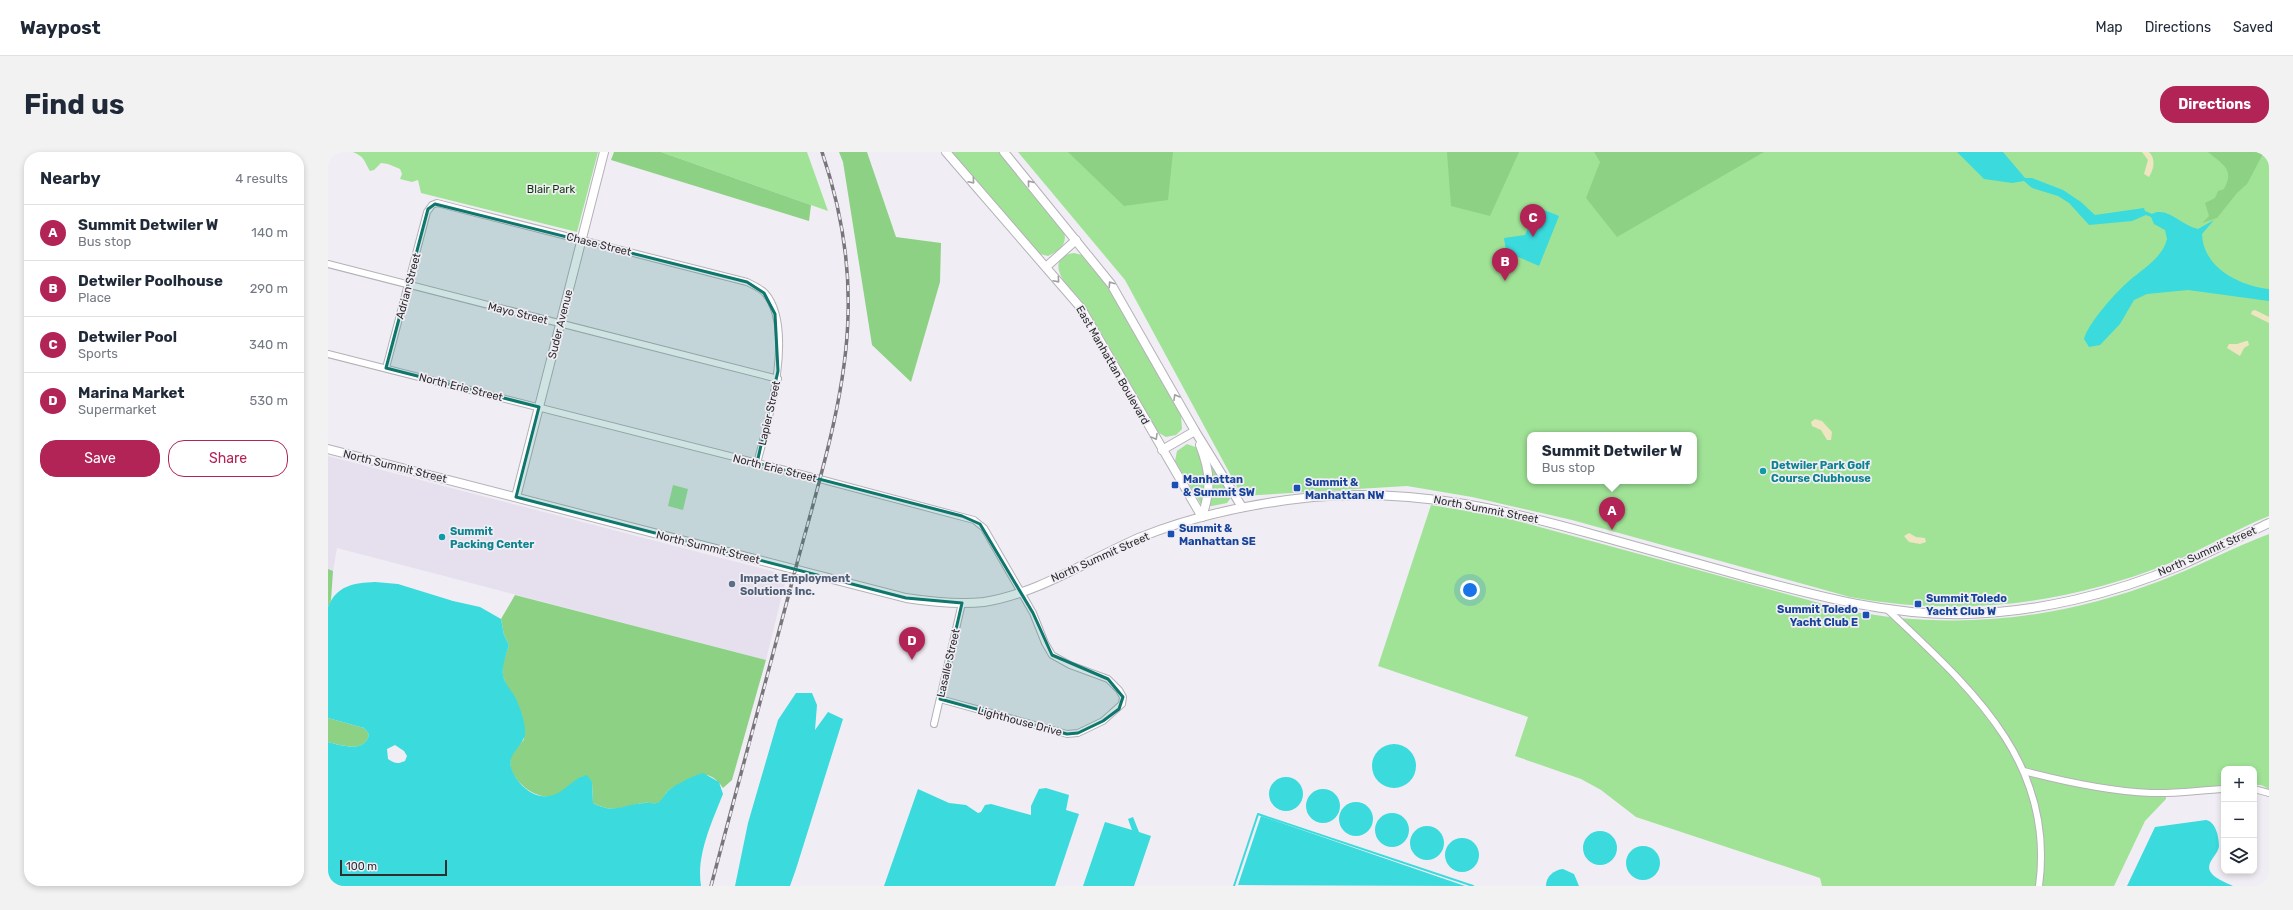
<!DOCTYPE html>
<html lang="en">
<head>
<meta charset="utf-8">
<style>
  :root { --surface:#fff; --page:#f2f2f3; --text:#1f2937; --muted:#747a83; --line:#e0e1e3; --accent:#b22356 }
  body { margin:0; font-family:Rubik,sans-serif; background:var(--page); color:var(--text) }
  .controls { position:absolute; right:12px; bottom:12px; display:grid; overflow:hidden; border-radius:8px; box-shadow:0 2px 6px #0003 }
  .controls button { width:36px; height:36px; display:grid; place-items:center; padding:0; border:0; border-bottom:1px solid var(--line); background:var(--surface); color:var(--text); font:20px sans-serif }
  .scale { position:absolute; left:12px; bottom:10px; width:107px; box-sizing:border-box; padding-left:4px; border:2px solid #2e2d2f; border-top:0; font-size:11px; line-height:14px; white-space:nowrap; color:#2e2d2f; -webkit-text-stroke:3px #f0edf4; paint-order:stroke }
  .you { position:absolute; left:1142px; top:438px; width:14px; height:14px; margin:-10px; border:3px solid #fff; border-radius:50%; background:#1a73e8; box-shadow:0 0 0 6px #1a73e833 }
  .badge { display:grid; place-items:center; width:26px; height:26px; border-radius:50%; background:var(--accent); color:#fff; font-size:13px; font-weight:700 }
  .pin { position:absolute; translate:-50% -33px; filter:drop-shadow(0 1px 2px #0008) }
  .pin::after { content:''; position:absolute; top:21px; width:14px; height:12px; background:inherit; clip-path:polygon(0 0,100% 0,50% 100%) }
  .popup { position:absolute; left:1199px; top:280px; width:170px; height:52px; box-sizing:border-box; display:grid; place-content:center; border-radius:8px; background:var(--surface); filter:drop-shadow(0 1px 3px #0005); font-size:13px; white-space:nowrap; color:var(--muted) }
  .popup b { font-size:15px; color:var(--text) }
  .popup::after { content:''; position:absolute; left:50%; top:100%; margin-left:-8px; border:8px solid transparent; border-top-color:var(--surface) }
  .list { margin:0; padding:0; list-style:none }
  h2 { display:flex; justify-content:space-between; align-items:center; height:52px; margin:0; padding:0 16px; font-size:17px }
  h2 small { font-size:13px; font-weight:400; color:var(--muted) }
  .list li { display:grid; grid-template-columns:26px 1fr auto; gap:12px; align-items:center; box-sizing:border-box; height:56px; padding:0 16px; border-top:1px solid var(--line) }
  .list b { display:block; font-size:15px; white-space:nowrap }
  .list p { margin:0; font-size:13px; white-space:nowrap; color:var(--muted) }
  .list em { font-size:13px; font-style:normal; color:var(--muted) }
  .actions { display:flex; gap:8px; padding:12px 16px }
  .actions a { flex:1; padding:9px 0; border:1px solid var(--accent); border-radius:16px; text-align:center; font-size:14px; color:var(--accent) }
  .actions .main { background:var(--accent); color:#fff }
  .icon { flex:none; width:22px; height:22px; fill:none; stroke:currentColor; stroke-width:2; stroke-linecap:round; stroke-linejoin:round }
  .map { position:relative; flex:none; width:1941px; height:734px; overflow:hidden; border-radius:16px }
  header { display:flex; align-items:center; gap:24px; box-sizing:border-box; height:56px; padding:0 20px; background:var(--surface); border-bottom:1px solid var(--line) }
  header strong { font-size:19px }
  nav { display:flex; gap:22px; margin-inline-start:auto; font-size:14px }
  .intro { display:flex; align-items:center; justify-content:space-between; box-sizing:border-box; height:96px; padding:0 24px }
  h1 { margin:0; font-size:28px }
  .button { padding:10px 18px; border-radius:16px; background:var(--accent); color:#fff; font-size:14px; font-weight:700 }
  main { display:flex; gap:24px; padding:0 24px }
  aside { flex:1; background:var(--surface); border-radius:16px; box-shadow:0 2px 6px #0003 }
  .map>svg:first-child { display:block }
</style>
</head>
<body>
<header>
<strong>Waypost</strong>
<nav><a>Map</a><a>Directions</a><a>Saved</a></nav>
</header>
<div class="intro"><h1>Find us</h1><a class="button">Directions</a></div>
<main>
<aside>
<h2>Nearby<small>4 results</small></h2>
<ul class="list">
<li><span class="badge">A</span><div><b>Summit Detwiler W</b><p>Bus stop</p></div><em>140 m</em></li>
<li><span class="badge">B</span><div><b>Detwiler Poolhouse</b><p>Place</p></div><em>290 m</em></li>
<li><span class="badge">C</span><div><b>Detwiler Pool</b><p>Sports</p></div><em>340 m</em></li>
<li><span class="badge">D</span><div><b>Marina Market</b><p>Supermarket</p></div><em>530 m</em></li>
</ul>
<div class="actions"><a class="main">Save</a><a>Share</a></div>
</aside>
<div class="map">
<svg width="1941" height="734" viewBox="0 0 1941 734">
  <rect width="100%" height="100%" fill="#f0edf4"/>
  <path fill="#e6e0ee" d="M0 304 459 423 438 508 9 396 5 419 0 417Z"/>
  <g fill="#a0e397" fill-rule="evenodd">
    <path d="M25 0H270L249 80 93 41 90 28 84 30 72 27 74 22 72 17 60 12 53 11 46 18 42 19C36 9 37 5 25 0Z"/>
    <path d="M333 0H479L500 59 483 53Z"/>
    <path d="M623 0H671L735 77C741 91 732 99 720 104L712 102Z"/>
    <path d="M690 0H1941V364C1906 378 1873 399 1837 413 1735 453 1630 465 1522 445L1244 368 1144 345 1079 334 914 344 797 128ZM1202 283H1366V329H1202Z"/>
    <path d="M746 101 754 103 776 129 853 263 854 277 848 283 838 285 829 280C805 238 782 194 756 153 750 142 734 132 731 119 728 108 736 102 746 101Z"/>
    <path d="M859 292 870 296 878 321 874 354 847 309 849 299Z"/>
    <path d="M883 310 902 343V347L899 351 884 354H882V352L885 334Z"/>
    <path d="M345 333 360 337 355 358 340 354Z"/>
    <path d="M1103 353 1175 365 1517 458C1626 479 1728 468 1832 429 1869 415 1904 396 1941 382V637L1933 633H1926V617H1896V634L1838 638V647L1817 669 1786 734H1494L1492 726 1308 665 1273 638 1253 627 1187 604 1200 565 1050 514Z"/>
  </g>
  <g fill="#8cd184">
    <path d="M286 0H333L483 53 481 69 283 8Z"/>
    <path d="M511 0H539L568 85 613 91 612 130 583 230 544 193 515 10Z"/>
    <path d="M740 0H845L840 48 796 54Z"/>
    <path d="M1119 0H1191L1162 64 1123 54Z"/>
    <path d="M1266 0H1436L1289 85 1258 46 1272 10Z"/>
    <path d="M1880 0H1936L1919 32 1909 41 1889 66 1874 71 1881 64 1877 51 1887 46 1890 39 1896 37C1907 17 1895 13 1880 0Z"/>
    <path d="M0 417 5 419 3 448 0 455Z"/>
    <path d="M187 443 438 508 404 628 395 636C382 618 373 621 356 630 351 633 344 635 340 639 337 641 336 646 333 649 327 654 321 650 315 651 295 654 286 662 265 651L264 630 255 624C246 631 236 641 224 644 205 648 177 624 183 605 185 599 193 592 196 587L187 546 179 535 175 524V511L181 493 176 483 173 467Z"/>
    <path d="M0 566 36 576 41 582C38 602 13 593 0 590Z"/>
  </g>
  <g fill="#efe5c0">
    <path d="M1814 0H1821C1828 7 1826 17 1821 25L1816 22 1820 8Z"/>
    <path d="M1927 158 1941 165V171L1923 162 1924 159Z"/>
    <path d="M1918 189H1920L1921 193 1916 196 1912 204 1899 196 1901 192H1909Z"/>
    <path d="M1487 267 1494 269 1504 280 1503 288H1499L1493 278 1484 274 1483 270Z"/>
    <path d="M1581 381 1588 385 1597 386 1598 390 1592 392 1581 390 1576 384Z"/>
  </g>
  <g fill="#3adadd" fill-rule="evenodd">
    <path d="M1629 0H1675L1697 26H1704L1735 38 1753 50 1767 63 1816 56 1817 59 1824 62C1839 54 1854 74 1870 77L1886 68 1874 82C1875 116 1912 134 1941 137V149L1860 138 1819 142 1806 148 1792 172 1772 193 1761 195 1756 187C1761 170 1788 140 1802 128 1815 117 1835 105 1839 87L1837 78 1826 72 1823 65 1818 63 1804 69 1761 73 1741 51 1730 44 1704 36 1696 29 1684 31 1656 27Z"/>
    <path d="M1209 55 1231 64 1211 114 1188 104 1179 105 1176 86 1197 83Z"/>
    <path d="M47 430 70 432 125 449 152 455 173 467 176 483 181 493C178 503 174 513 175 523 177 533 184 539 188 547 192 556 196 567 197 577 199 593 179 600 183 615 186 628 200 642 213 644 235 647 242 626 259 623L264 630 265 651C287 663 295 652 316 651 322 650 326 653 331 650 335 647 336 643 339 640 344 634 367 623 375 621L391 630 395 642C384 670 368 703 373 734H0V590C12 593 38 602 41 582L36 576 0 566V455C9 433 26 431 47 430ZM67 593 76 599 79 604 77 609C70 612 67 612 60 607L59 597Z"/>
    <path d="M468 541H484L489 553 487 578 500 560 515 567 468 717 462 734H407L420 671 450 568Z"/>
    <circle cx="1066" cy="614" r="22"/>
    <circle cx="958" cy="642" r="17"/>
    <path d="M718 636 741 643 738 658 751 662 727 734H556L590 637 621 651 638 653 650 661 653 660 657 653 663 652 703 663V654L711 637Z"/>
    <circle cx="995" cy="654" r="17"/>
    <circle cx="1028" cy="667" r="17"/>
    <circle cx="1064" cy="678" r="17"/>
    <path d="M933 664 1137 734 910 733Z"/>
    <path d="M805 665 811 680 823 684 806 734H755L777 670 804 678 800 667Z"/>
    <path d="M1878 668C1888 670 1891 685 1891 694 1890 703 1878 710 1882 719 1885 726 1899 731 1905 734H1799L1827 675Z"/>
    <circle cx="1099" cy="691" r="17"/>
    <circle cx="1272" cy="696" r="17"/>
    <circle cx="1134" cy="703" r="17"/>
    <circle cx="1315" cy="711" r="17"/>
    <path d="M1235 717 1246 722 1251 734H1218C1218 724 1226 718 1235 717Z"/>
  </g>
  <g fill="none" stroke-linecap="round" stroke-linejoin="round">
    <path stroke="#3adadd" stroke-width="2" d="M906 734 930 662 1145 734"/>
    <defs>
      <g id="street">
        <path d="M0 112 450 227"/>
        <path d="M0 202 469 321 646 368 656 376 705 461 717 491 724 503 742 513 780 527 791 538 795 545 794 552 775 569 750 581 739 582 612 547"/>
        <path d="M58 216 99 60 104 53 109 51 128 56 419 130C425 133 432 136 437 141 468 176 440 271 429 311"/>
        <path d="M1560 458C1641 535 1728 609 1711 734"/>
        <path d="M606 572 634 451"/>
        <path d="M1696 619C1738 630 1779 639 1823 641 1847 642 1872 638 1896 637"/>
        <path d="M1926 637 1941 641"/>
      </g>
      <g id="secondary">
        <path d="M618 0 753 156 874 365"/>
        <path d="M676 0 783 132 867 279 914 355"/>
        <path d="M718 115 748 88"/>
        <path d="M872 293C883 321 883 337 874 365"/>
        <path d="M0 297 578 446C604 450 630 453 656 450 710 442 763 406 813 385 868 363 927 351 985 345 1086 336 1176 357 1271 384 1321 398 1372 412 1422 426 1493 445 1564 464 1638 462 1710 460 1785 442 1851 414 1882 400 1911 385 1941 371"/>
        <path d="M834 298 867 279"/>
        <path d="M188 345 276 0"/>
      </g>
    </defs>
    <use href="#street" stroke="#b4b1b7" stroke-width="8"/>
    <use href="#secondary" stroke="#b4b1b7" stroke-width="10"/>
    <use href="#street" stroke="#fff" stroke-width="6"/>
    <use href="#secondary" stroke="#fff" stroke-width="8"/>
    <defs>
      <path id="rail" d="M383 734C410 634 437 534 463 434 485 348 518 252 520 164 522 108 512 53 494 0"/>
    </defs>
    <use href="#rail" stroke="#78767a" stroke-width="3.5"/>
    <use href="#rail" stroke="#f0edf4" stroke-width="2" stroke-dasharray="6" stroke-linecap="butt"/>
  </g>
  <defs><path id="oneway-chevron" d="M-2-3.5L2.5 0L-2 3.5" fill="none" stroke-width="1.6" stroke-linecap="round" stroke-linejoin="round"/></defs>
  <g stroke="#a1a0a1">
    <use href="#oneway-chevron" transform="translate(644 29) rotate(49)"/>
    <use href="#oneway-chevron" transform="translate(702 31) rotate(-129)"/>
    <use href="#oneway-chevron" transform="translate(729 128) rotate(49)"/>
    <use href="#oneway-chevron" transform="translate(783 132) rotate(-124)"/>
    <use href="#oneway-chevron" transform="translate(848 245) rotate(-120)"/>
    <use href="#oneway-chevron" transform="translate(827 285) rotate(60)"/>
  </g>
  <path fill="#0f766e" fill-opacity="0.2" stroke="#0f766e" stroke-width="3" stroke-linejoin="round" d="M107 52 419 130 436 141 447 162 450 219 429 311 634 364 652 372 705 461 724 503 780 527 795 545 791 557 775 569 750 581 739 582 612 547 634 451 578 446 188 345 211 255 58 216 100 57Z"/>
  <g fill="#0f9aa8" stroke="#f0edf4" stroke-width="1.5">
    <circle cx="1435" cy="319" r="4"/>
    <circle cx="114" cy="385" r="4"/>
  </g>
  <g fill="#1a4fb4" stroke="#f0edf4" stroke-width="1.5">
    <rect x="843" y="329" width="8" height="8" rx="2"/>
    <rect x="965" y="332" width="8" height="8" rx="2"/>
    <rect x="839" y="378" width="8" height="8" rx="2"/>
    <rect x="1586" y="448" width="8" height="8" rx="2"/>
    <rect x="1534" y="459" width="8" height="8" rx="2"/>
  </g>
  <circle fill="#5c6f8a" stroke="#f0edf4" stroke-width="1.5" cx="404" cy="432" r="4"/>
  <g text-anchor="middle" stroke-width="3.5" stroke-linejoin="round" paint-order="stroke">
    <g font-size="11" fill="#0d3c08" stroke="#f0edf4">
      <text x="223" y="41">Blair Park</text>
    </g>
    <g font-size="11" fill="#2e2d2f" stroke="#f0edf4">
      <text transform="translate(271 92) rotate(14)" y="4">Chase Street</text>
      <text transform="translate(80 134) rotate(-75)" y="4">Adrian Street</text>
      <text transform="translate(190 161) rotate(14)" y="4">Mayo Street</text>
      <text transform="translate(232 172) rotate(-76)" y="4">Suder Avenue</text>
      <text transform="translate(785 213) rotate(60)" y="4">East Manhattan Boulevard</text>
      <text transform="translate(133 235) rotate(14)" y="4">North Erie Street</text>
      <text transform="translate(441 261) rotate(-77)" y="4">Lapier Street</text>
      <text transform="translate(67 314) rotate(14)" y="4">North Summit Street</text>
      <text transform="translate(447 316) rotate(14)" y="4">North Erie Street</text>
      <text transform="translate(1158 357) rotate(11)" y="4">North Summit Street</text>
      <text transform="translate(380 395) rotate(14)" y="4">North Summit Street</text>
      <text transform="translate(1879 399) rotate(-24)" y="4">North Summit Street</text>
      <text transform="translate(772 405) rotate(-24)" y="4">North Summit Street</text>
      <text transform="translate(620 511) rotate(-77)" y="4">Lasalle Street</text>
      <text transform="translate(692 569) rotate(15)" y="4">Lighthouse Drive</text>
    </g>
    <g font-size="11" font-weight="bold" fill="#0d838f" stroke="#f0edf4" text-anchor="start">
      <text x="1443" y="317">Detwiler Park Golf<tspan x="1443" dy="13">Course Clubhouse</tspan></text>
      <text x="122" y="383">Summit<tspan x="122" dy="13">Packing Center</tspan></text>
    </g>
    <g font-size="11" font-weight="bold" fill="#164399" stroke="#f0edf4" text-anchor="start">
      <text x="855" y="331">Manhattan<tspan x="855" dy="13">&amp; Summit SW</tspan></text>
      <text x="977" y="334">Summit &amp;<tspan x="977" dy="13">Manhattan NW</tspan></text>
      <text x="851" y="380">Summit &amp;<tspan x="851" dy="13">Manhattan SE</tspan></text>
      <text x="1598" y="450">Summit Toledo<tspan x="1598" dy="13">Yacht Club W</tspan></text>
      <text x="1530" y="461" text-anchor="end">Summit Toledo<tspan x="1530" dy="13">Yacht Club E</tspan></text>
    </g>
    <g font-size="11" font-weight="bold" fill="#4e5e75" stroke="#f0edf4" text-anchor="start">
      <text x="412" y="430">Impact Employment<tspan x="412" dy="13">Solutions Inc.</tspan></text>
    </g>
  </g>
</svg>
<div class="controls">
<button>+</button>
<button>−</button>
<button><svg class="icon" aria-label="layers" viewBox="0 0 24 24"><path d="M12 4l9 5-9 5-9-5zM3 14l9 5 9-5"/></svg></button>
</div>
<div class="scale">100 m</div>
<div class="you"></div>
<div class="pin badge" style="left:1284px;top:378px">A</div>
<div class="popup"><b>Summit Detwiler W</b>Bus stop</div>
<div class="pin badge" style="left:1177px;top:129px">B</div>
<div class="pin badge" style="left:1205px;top:85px">C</div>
<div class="pin badge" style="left:584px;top:508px">D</div>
</div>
</main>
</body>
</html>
